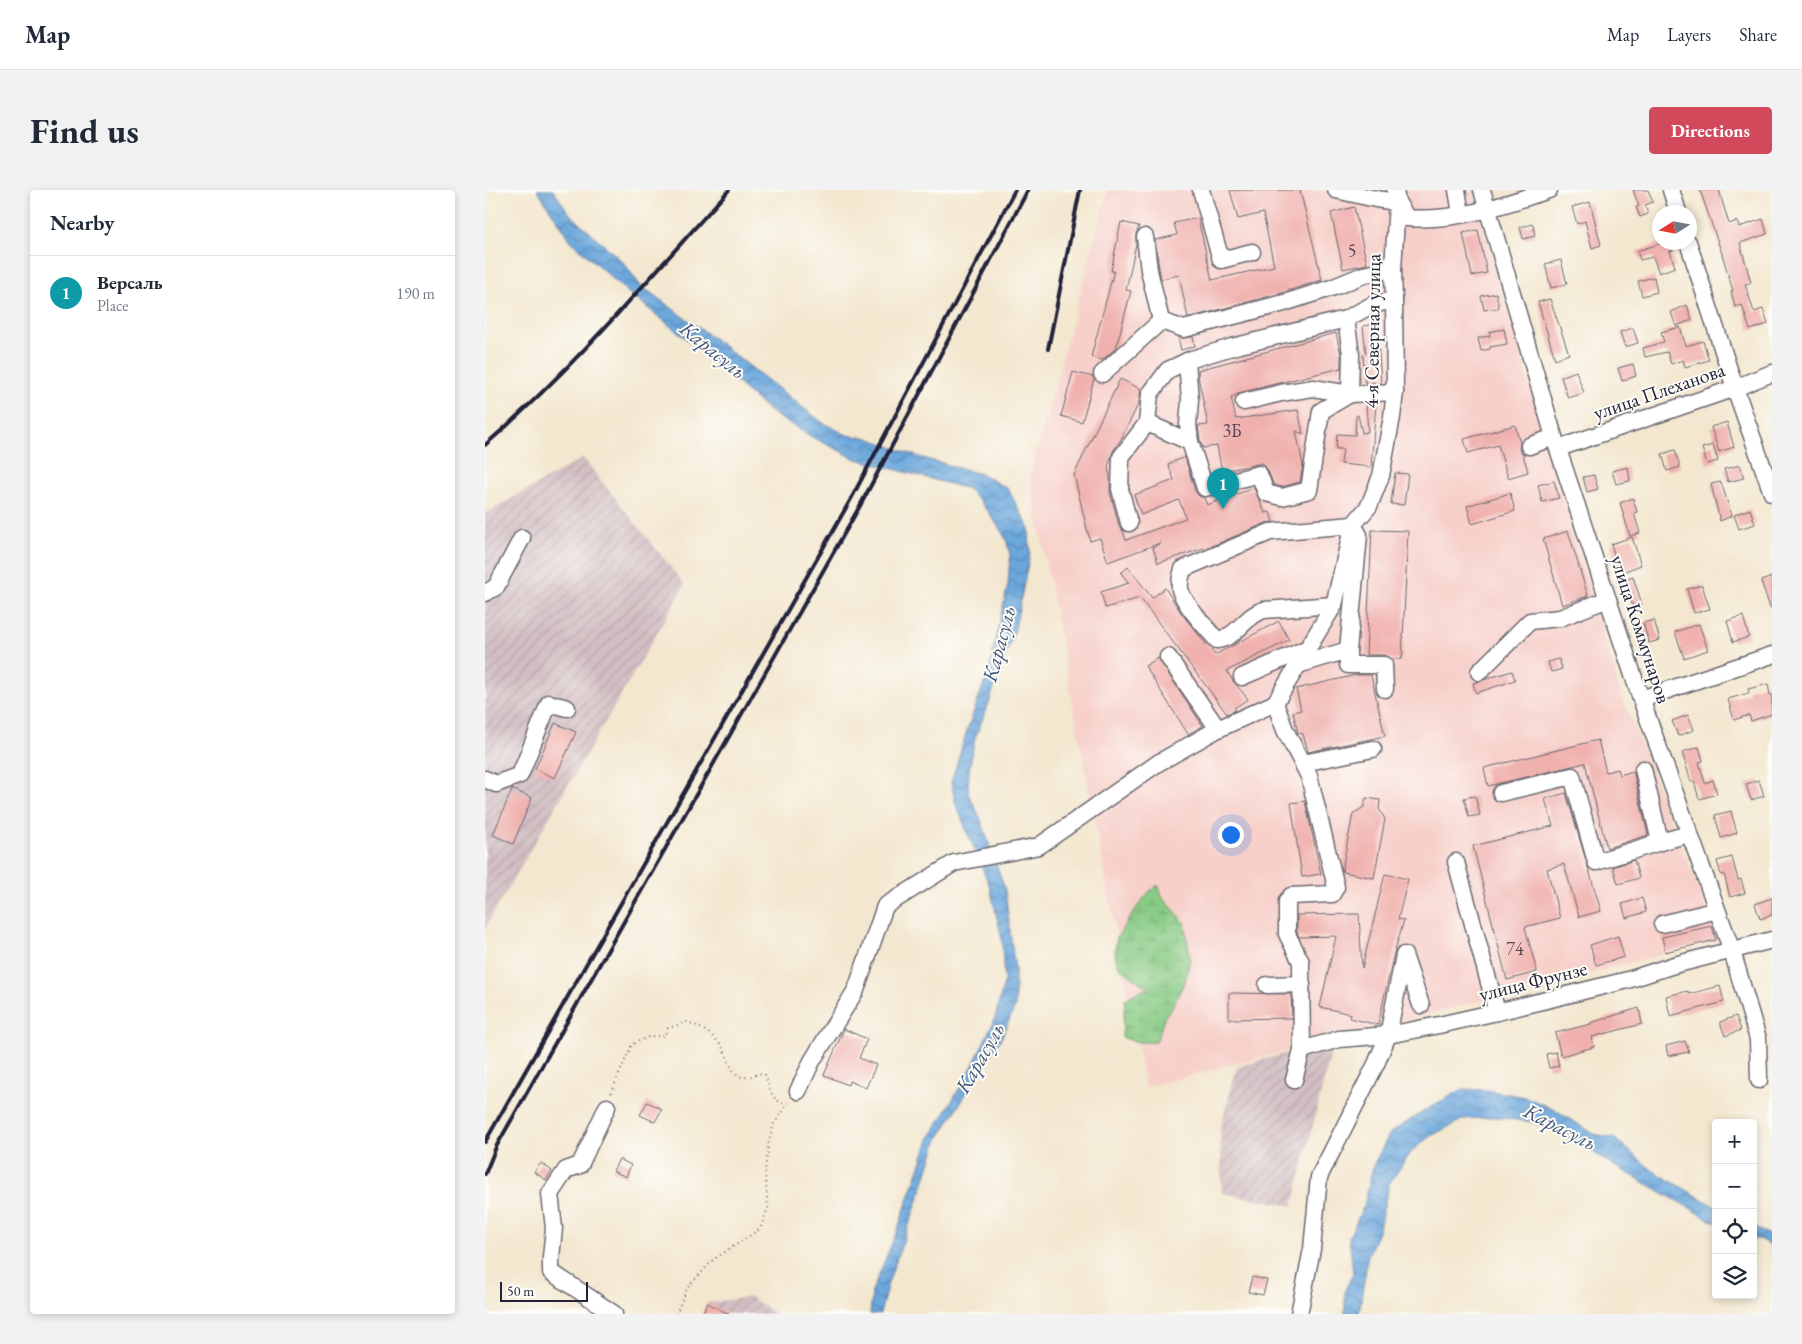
<!DOCTYPE html>
<html lang="en">
<head>
<meta charset="utf-8">
<style>
  :root { --surface:#fff; --page:#f2f2f3; --text:#1f2937; --muted:#747a83; --line:#e0e1e3; --accent:#d1495b }
  body { margin:0; font-family:"EB Garamond",serif; background:var(--page); color:var(--text) }
  .controls { position:absolute; right:15px; bottom:15px; display:grid; overflow:hidden; border-radius:5px; box-shadow:0 2px 8px #0003 }
  .controls button { width:45px; height:45px; display:grid; place-items:center; padding:0; border:0; border-bottom:1px solid var(--line); background:var(--surface); color:var(--text); font:25px sans-serif }
  .compass { position:absolute; left:1167px; top:15px; width:45px; height:45px; border-radius:50%; background:var(--surface); box-shadow:0 2px 8px #0003; rotate:259deg }
  .scale { position:absolute; left:15px; bottom:12px; width:88px; box-sizing:border-box; padding-left:5px; border:2px solid #22223b; border-top:0; font-size:14px; line-height:18px; white-space:nowrap; color:#22223b; -webkit-text-stroke:4px #fdfcf7; paint-order:stroke }
  .you { position:absolute; left:745px; top:644px; width:18px; height:18px; margin:-12px; border:4px solid #fff; border-radius:50%; background:#1a73e8; box-shadow:0 0 0 8px #1a73e833 }
  .badge { display:grid; place-items:center; width:32px; height:32px; border-radius:50%; background:var(--accent); color:#fff; font-size:16px; font-weight:700 }
  .pin { position:absolute; translate:-50% -41px; filter:drop-shadow(0 1px 2px #0008) }
  .pin::after { content:''; position:absolute; top:26px; width:18px; height:15px; background:inherit; clip-path:polygon(0 0,100% 0,50% 100%) }
  .list { margin:0; padding:0; list-style:none }
  h2 { display:flex; justify-content:space-between; align-items:center; height:65px; margin:0; padding:0 20px; font-size:21px }
  h2 small { font-size:16px; font-weight:400; color:var(--muted) }
  .list li { display:grid; grid-template-columns:32px 1fr auto; gap:15px; align-items:center; box-sizing:border-box; height:75px; padding:0 20px; border-top:1px solid var(--line) }
  .list b { display:block; font-size:19px; white-space:nowrap }
  .list p { margin:0; font-size:16px; white-space:nowrap; color:var(--muted) }
  .list em { font-size:16px; font-style:normal; color:var(--muted) }
  .icon { flex:none; width:28px; height:28px; fill:none; stroke:currentColor; stroke-width:2; stroke-linecap:round; stroke-linejoin:round }
  .map { position:relative; flex:none; width:1287px; height:1124px; overflow:hidden; border-radius:5px }
  header { display:flex; align-items:center; gap:30px; box-sizing:border-box; height:70px; padding:0 25px; background:var(--surface); border-bottom:1px solid var(--line) }
  header strong { font-size:24px }
  nav { display:flex; gap:28px; margin-inline-start:auto; font-size:18px }
  .intro { display:flex; align-items:center; justify-content:space-between; box-sizing:border-box; height:120px; padding:0 30px }
  h1 { margin:0; font-size:35px }
  .button { padding:12px 22px; border-radius:5px; background:var(--accent); color:#fff; font-size:18px; font-weight:700 }
  main { display:flex; gap:30px; padding:0 30px }
  aside { flex:1; background:var(--surface); border-radius:5px; box-shadow:0 2px 8px #0003 }
  .map>svg:first-child { display:block }
</style>
</head>
<body>
<header>
<strong>Map</strong>
<nav><a>Map</a><a>Layers</a><a>Share</a></nav>
</header>
<div class="intro"><h1>Find us</h1><a class="button">Directions</a></div>
<main>
<aside>
<h2>Nearby<small></small></h2>
<ul class="list">
<li><span class="badge" style="background:#0f9aa8">1</span><div><b>Версаль</b><p>Place</p></div><em>190 m</em></li>
</ul>
</aside>
<div class="map">
<svg width="1287" height="1124" viewBox="0 0 1287 1124">
  <defs>
    <pattern id="industrial-furrows" width="10" height="10" patternUnits="userSpaceOnUse" patternTransform="scale(1.25)"><rect width="10" height="10" fill="#d2bec2"/><path d="M-1 1l2-2M0 10L10 0M9 11l2-2" fill="none" stroke="#b4a3a8"/></pattern>
    <pattern id="wetland-marsh" width="20" height="14" patternUnits="userSpaceOnUse" patternTransform="scale(1.25)"><rect width="20" height="14" fill="#88cb84"/><path d="M1 5h8M5 5V1M11 12h8M15 12V8" fill="none" stroke="#75ae73"/></pattern>
    <pattern id="water-waves" width="16" height="10" patternUnits="userSpaceOnUse" patternTransform="scale(1.25)"><rect width="16" height="10" fill="#6ca7dc"/><path d="M0 5q4-4 8 0t8 0" fill="none" stroke="#5888b4"/></pattern>
  </defs>
  <rect width="100%" height="100%" fill="#fdfcf7"/>
  <filter id="ink" filterUnits="userSpaceOnUse"><feTurbulence type="fractalNoise" baseFrequency=".02" numOctaves="2"/><feDisplacementMap in="SourceGraphic" scale="10" xChannelSelector="R" yChannelSelector="G"/><feConvolveMatrix kernelMatrix="1 2 1 2 8 2 1 2 1" color-interpolation-filters="sRGB"/></filter>
  <filter id="wash" filterUnits="userSpaceOnUse"><feTurbulence type="fractalNoise" baseFrequency=".0096" numOctaves="4" result="noise"/><feDisplacementMap in="SourceGraphic" scale="20" xChannelSelector="R" yChannelSelector="G"/><feGaussianBlur stdDeviation="1.12" result="paint"/><feColorMatrix in="noise" values="0 0 0 0 0 0 0 0 0 0 0 0 0 0 0 0 0 1.4 0 .05"/><feComposite in="paint" operator="in"/></filter>
  <g filter="url(#wash)">
    <rect width="100%" height="100%" fill="#f3e7cf"/>
    <path fill="#f7d0ca" d="M623 0H987L1135 502 1234 750 660 897 545 287Z"/>
    <g fill="url(#industrial-furrows)">
      <path d="M98 268 200 395 0 738V324Z"/>
      <path d="M848 854 808 1016 737 1003 735 939 752 877 813 860Z"/>
      <path d="M265 1107 290 1124H217L222 1113Z"/>
    </g>
    <path fill="url(#wetland-marsh)" stroke="#557660" d="M673 695 678 708 700 732 705 770 700 791 688 815 680 826 671 852C659 853 648 852 637 847L640 809 657 800H665L634 777 631 768 630 760 632 747 655 713 665 701Z"/>
    <g fill="url(#water-waves)" stroke="#47648c">
      <path d="M52 0H68L85 24 139 73 155 95 228 148 338 233 362 245 383 248 431 266 499 285 523 299 544 338 545 363 530 439 505 510 490 548 484 581 483 603 495 627 520 700 530 780V817L517 847 453 949 437 999 403 1093 395 1124H385L387 1101 412 1041 445 947 486 879 510 828 519 792 517 750 505 697 471 615 466 593 481 543 504 479 523 394 525 365 521 349 504 322 483 299 371 269 325 246 287 223 204 151 140 100 86 51Z"/>
      <path d="M978 899 1002 900 1041 907 1072 921 1109 944 1129 948 1167 980 1231 1017V1033L1116 968 1097 953 1047 932 1008 927 979 929 944 947 927 961 904 994 893 1042 883 1065 874 1124H860V1100L868 1083 864 1047 879 1016 888 976 905 943 947 916Z"/>
      <path d="M1268 1037 1287 1046V1057L1275 1049H1268Z"/>
    </g>
    <g id="blocks">
      <g fill="#f0b1ae">
        <path d="M745 0H815L837 90 796 103 703 128 694 85 676 89 674 78 670 50 692 45 689 33 713 28 727 90 789 76 778 23 753 29Z"/>
        <path d="M1148 0H1163L1168 12 1160 15 1163 24 1155 27 1151 17 1154 16Z"/>
        <path d="M1215 0H1234L1244 34 1252 31 1254 37 1278 29 1282 44 1255 53 1266 93 1260 94 1269 122 1278 119 1283 134 1265 140 1257 115 1250 117 1246 101H1248L1237 64Z"/>
        <path d="M1105 12 1116 55 1107 58 1100 31 1092 34 1087 17Z"/>
        <path d="M869 17 882 74 858 79 846 23Z"/>
        <path d="M636 32 654 36 651 44V54L641 100 646 101 631 158 617 170 606 167 629 81H626Z"/>
        <path d="M1048 34 1050 46 1038 49 1035 37Z"/>
        <path d="M993 40 1002 83 987 86 978 43Z"/>
        <path d="M1180 52H1193L1194 58 1185 61 1190 77 1174 83 1168 67 1155 70 1152 61Z"/>
        <path d="M1076 70 1082 94 1066 98 1060 74Z"/>
        <path d="M1169 87 1172 102 1157 106 1153 91Z"/>
        <path d="M1011 103 1014 118 999 120 996 106Z"/>
        <path d="M1065 109 1084 164 1070 169 1053 112Z"/>
        <path d="M1202 115 1207 130 1191 136 1186 122Z"/>
        <path d="M892 134 896 193H880L878 165 881 164 878 136Z"/>
        <path d="M1195 137 1201 156 1218 151 1224 170 1200 177 1198 170 1186 174 1182 162 1160 167 1158 158 1179 152 1176 142Z"/>
        <path d="M1148 138 1153 153 1140 157 1135 142Z"/>
        <path d="M1019 139 1022 154 1005 157V159L996 161 993 148 1005 146 1004 142Z"/>
        <path d="M851 143 856 165V178L757 202 746 207 751 229 813 220 818 244 811 241 818 275 815 292 797 297 789 295 783 281 778 273 737 281 732 256 718 258 715 250 713 236 723 235 714 191 713 180Z"/>
        <path d="M708 147 710 156 696 160 693 148Z"/>
        <path d="M1148 174 1151 186 1137 191 1133 178Z"/>
        <path d="M1091 181 1099 203 1083 208 1076 187Z"/>
        <path d="M588 182 608 187 609 189 597 232 576 226Z"/>
        <path d="M635 189 656 199 654 213 635 251 628 261 623 277 625 287V302L634 336 638 341 641 350 701 328 694 310 656 325 649 305 689 290 683 274 700 267 710 301 714 306 719 308 722 315 769 298 780 323 785 322 788 332 781 333 732 354 673 373 668 358 675 353 623 372 615 348 605 351 589 285Z"/>
        <path d="M881 213H891L886 277 856 274 858 259H851L852 244 870 245 871 226 873 225 877 243 883 242Z"/>
        <path d="M1242 232 1249 257 1234 262 1226 237Z"/>
        <path d="M1030 235 1035 253 1034 259 1038 264 1043 282 1023 288 1013 255 983 263 979 249Z"/>
        <path d="M1228 255 1233 271 1222 274 1217 258Z"/>
        <path d="M1190 260 1195 277 1182 281 1177 264Z"/>
        <path d="M1255 275 1259 288 1243 292 1239 279Z"/>
        <path d="M1143 277 1145 291 1131 294 1127 281Z"/>
        <path d="M910 283 923 284 919 315 906 314Z"/>
        <path d="M1109 285 1113 299 1102 302 1098 287Z"/>
        <path d="M1069 291 1074 308 1057 312 1053 295Z"/>
        <path d="M1236 292 1247 326 1235 331 1226 294Z"/>
        <path d="M1025 303 1030 321 987 334 982 316Z"/>
        <path d="M1148 308 1152 322 1149 323 1155 343 1145 346 1135 313Z"/>
        <path d="M1265 319 1270 334 1254 339 1249 325Z"/>
        <path d="M887 340 923 341 917 469H907L899 465H881Z"/>
        <path d="M1083 341 1103 406 1077 415 1058 349Z"/>
        <path d="M1147 347 1156 375 1135 383 1126 354Z"/>
        <path d="M643 377 667 408 680 398 697 424 730 465 794 431 804 450 742 481 748 491 763 509 749 518 751 520 742 524 655 408 620 418 616 402 644 393 636 383Z"/>
        <path d="M1148 387 1157 414 1148 417 1140 390Z"/>
        <path d="M1287 387V417L1285 418 1276 391Z"/>
        <path d="M1217 395 1225 419 1209 423 1202 399Z"/>
        <path d="M1258 426 1264 447 1248 452 1242 431Z"/>
        <path d="M1169 430 1175 450 1164 453 1158 433Z"/>
        <path d="M1214 434 1223 460 1199 468 1190 442Z"/>
        <path d="M673 468 718 536 703 544 660 476Z"/>
        <path d="M1074 469 1077 479 1066 482 1063 472Z"/>
        <path d="M1027 481 1030 490 991 503 988 493Z"/>
        <path d="M871 485H886L900 546 823 562 818 544 813 543 808 522 816 520 811 499Z"/>
        <path d="M1283 494 1285 505H1287V524L1266 531 1264 525 1249 530 1243 509 1264 503 1263 499Z"/>
        <path d="M1203 525 1209 540 1193 546 1187 531Z"/>
        <path d="M70 533 91 542 70 588 50 579Z"/>
        <path d="M1113 550 1121 582 1133 579 1135 585 1148 581 1163 645 1122 658 1100 573 1003 596 999 578Z"/>
        <path d="M1214 557 1218 571 1214 572 1220 593 1228 590 1232 604 1214 609 1209 591 1206 592 1197 562Z"/>
        <path d="M1274 590 1279 606 1266 610 1261 594Z"/>
        <path d="M27 599 47 608 28 654 8 645Z"/>
        <path d="M1081 603 1116 721 1094 727 1079 674 1062 679 1075 728 1040 737 1052 782 1022 790 988 656 1068 636 1060 609Z"/>
        <path d="M990 606 995 625 984 627 979 608Z"/>
        <path d="M881 608 895 610 894 619 900 629 889 688 858 682 857 679 868 624 879 617Z"/>
        <path d="M820 611 836 684 817 687 806 613Z"/>
        <path d="M1246 621 1252 643 1236 648 1230 625Z"/>
        <path d="M1247 667 1253 690 1256 689 1260 703 1245 707 1239 684 1236 685 1232 671Z"/>
        <path d="M1149 670 1154 688 1133 694 1128 677Z"/>
        <path d="M900 684 923 689 913 729 919 730 909 763 893 835 865 828 866 824 835 817 851 746 814 747 812 742V725L874 724 877 778Z"/>
        <path d="M1157 708 1161 722 1141 728 1137 714Z"/>
        <path d="M1287 708V725L1275 729 1270 714Z"/>
        <path d="M1227 736 1231 750 1180 762 1177 747Z"/>
        <path d="M1133 746 1139 767 1111 775 1105 755Z"/>
        <path d="M1235 796 1239 812 1185 826 1181 806 1203 801 1204 804Z"/>
        <path d="M744 803 806 804 807 828 744 829Z"/>
        <path d="M1154 818 1157 834 1107 847 1109 857 1076 866 1070 843 1106 834 1105 833Z"/>
        <path d="M1251 826 1256 840 1240 846 1235 832Z"/>
        <path d="M359 839 382 849 374 868 391 875 381 898 364 891 363 895 339 885Z"/>
        <path d="M1200 851 1204 862 1183 866 1181 856Z"/>
        <path d="M1071 862 1074 876 1064 878 1061 864Z"/>
        <path d="M162 912 177 919 170 932 155 925Z"/>
        <path d="M134 969 146 975 141 987 128 981Z"/>
        <path d="M56 973 67 981 61 990 49 982Z"/>
        <path d="M767 1087 782 1090 778 1105 763 1102Z"/>
        <path d="M222 1113 244 1124H217Z"/>
      </g>
    </g>
  </g>
  <g filter="url(#ink)">
    <use href="#blocks" fill-opacity="0" stroke="#6b676f" stroke-width="1"/>
    <g fill="none" stroke-linecap="round" stroke-linejoin="round">
      <defs>
        <g id="minor">
          <path d="M716 0 736 70 767 62"/>
          <path d="M851 0 891 9 912 12 922 28C971 32 1018 15 1064 0"/>
          <path d="M972 0 976 24"/>
          <path d="M997 0 1069 247 1156 509 1247 761 1273 849 1274 890"/>
          <path d="M1186 0 1193 22"/>
          <path d="M660 47 664 80 676 131"/>
          <path d="M1203 52 1250 198 1287 303"/>
          <path d="M702 171 705 210 703 234 705 252"/>
          <path d="M617 184 676 131 699 139 799 113 849 97 878 85 908 79"/>
          <path d="M759 212 796 203 828 198 865 204 866 164 861 129"/>
          <path d="M662 233 665 204 683 180 707 169 747 157 861 129 887 115 909 110"/>
          <path d="M1044 256 1069 247"/>
          <path d="M1074 258 1250 198 1287 183"/>
          <path d="M644 333 635 299 636 267 662 233 705 252 720 298 774 284 781 303 797 307 824 300 836 221 865 204 910 202"/>
          <path d="M0 403 11 397 37 348"/>
          <path d="M863 460V475H899L900 499"/>
          <path d="M683 467 733 539"/>
          <path d="M813 475 863 460 874 345 868 335 785 342 698 379C696 386 694 392 695 399 698 413 722 439 732 450 752 448 760 425 779 420L849 415"/>
          <path d="M994 482 1045 431 1075 428 1123 409"/>
          <path d="M757 487 823 458"/>
          <path d="M1156 509 1287 465"/>
          <path d="M818 573 888 559"/>
          <path d="M1158 579 1175 652 1204 644"/>
          <path d="M0 589 11 594 35 585 64 513 82 518"/>
          <path d="M1016 603 1087 586 1111 672 1175 652"/>
          <path d="M971 672 1012 822"/>
          <path d="M1177 734 1232 720"/>
          <path d="M782 795 817 794"/>
          <path d="M817 860 854 849 903 845 954 835 1012 822 1143 790 1189 775 1287 750"/>
          <path d="M809 890 817 860 816 772 802 744V711L806 706 847 704 851 697 824 586 800 540 790 513 849 415 868 335 884 316 896 286 907 227 910 202 909 110 908 79 912 12 910 0"/>
          <path d="M313 901 327 871 371 800 400 716 469 673 554 656 673 573 733 539 790 513"/>
          <path d="M122 917 95 975 81 980 65 1004 69 1038 66 1067V1082L129 1124"/>
          <path d="M814 1124 827 1059 834 987 891 874 903 845 919 765 936 815"/>
        </g>
      </defs>
      <use href="#minor" stroke="#6b676f" stroke-width="19"/>
      <g stroke="#6b676f" stroke-width="2" stroke-dasharray="1 4" stroke-linecap="butt">
        <path d="M126 903 147 854 166 846H179L183 838 202 832C215 836 229 845 237 857 245 868 245 889 263 887 268 886 270 886 274 883L280 885C287 901 284 909 302 915"/>
        <path d="M191 1124 202 1098 229 1069 275 1039 283 1018 280 981 284 950 289 934 304 912"/>
      </g>
      <use href="#minor" stroke="#fff" stroke-width="16"/>
      <g stroke="#22223b" stroke-width="4">
        <path d="M563 159 595 0"/>
        <path d="M0 255C89 178 165 87 244 0"/>
        <path d="M0 952 366 309 530 0"/>
        <path d="M0 984 11 957 376 314 543 0"/>
      </g>
    </g>
  </g>
  <g text-anchor="middle" stroke-width="4" stroke-linejoin="round" paint-order="stroke">
    <g font-size="18" fill="#564658">
      <text x="867" y="67">5</text>
      <text x="747" y="247">3Б</text>
      <text x="1030" y="765">74</text>
    </g>
    <g font-size="20" fill="#22223b" stroke="#fdfcf7">
      <text transform="translate(887 141) rotate(-89)" y="7">4-я Северная улица</text>
      <text transform="translate(1174 201) rotate(-19)" y="7">улица Плеханова</text>
      <text transform="translate(1156 439) rotate(72)" y="7">улица Коммунаров</text>
      <text transform="translate(1048 791) rotate(-14)" y="7">улица Фрунзе</text>
    </g>
    <g font-size="21" font-style="italic" fill="#40577b" stroke="#fdfcf7">
      <text transform="translate(228 160) rotate(39)" y="7">Карасуль</text>
      <text transform="translate(514 454) rotate(-75)" y="7">Карасуль</text>
      <text transform="translate(495 868) rotate(-60)" y="7">Карасуль</text>
      <text transform="translate(1075 937) rotate(27)" y="7">Карасуль</text>
    </g>
  </g>
</svg>
<div class="controls">
<button>+</button>
<button>−</button>
<button><svg class="icon" aria-label="locate" viewBox="0 0 24 24"><circle cx="12" cy="12" r="6"/><path d="M12 2v4M12 18v4M2 12h4M18 12h4"/></svg></button>
<button><svg class="icon" aria-label="layers" viewBox="0 0 24 24"><path d="M12 4l9 5-9 5-9-5zM3 14l9 5 9-5"/></svg></button>
</div>
<svg class="compass" viewBox="-18 -18 36 36"><path d="M0-13l5 13h-10z" fill="#e53935"/><path d="M0 13l5-13h-10z" fill="#747a83"/></svg>
<div class="scale">50 m</div>
<div class="you"></div>
<div class="pin badge" style="left:738px;top:319px;background:#0f9aa8">1</div>
</div>
</main>
</body>
</html>
